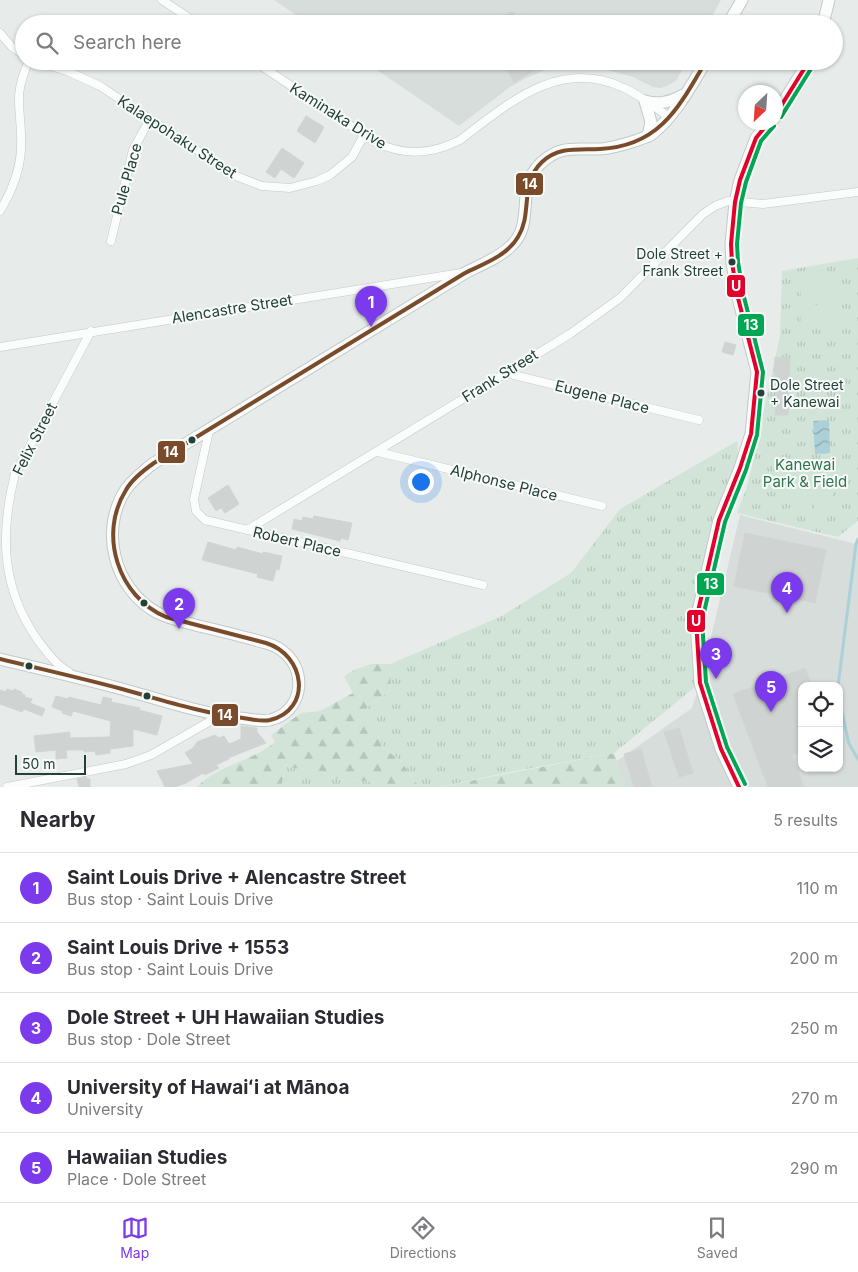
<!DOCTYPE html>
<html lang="en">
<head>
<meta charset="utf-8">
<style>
  :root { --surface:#fff; --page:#f7f7f7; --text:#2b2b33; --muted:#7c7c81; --line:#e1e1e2; --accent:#7c3aed }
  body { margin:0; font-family:Inter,sans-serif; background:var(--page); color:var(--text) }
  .controls { position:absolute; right:15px; bottom:15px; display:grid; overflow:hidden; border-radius:10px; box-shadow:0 1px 4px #0004 }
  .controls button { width:45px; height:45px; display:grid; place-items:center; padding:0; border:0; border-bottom:1px solid var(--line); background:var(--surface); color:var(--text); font:25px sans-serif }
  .compass { position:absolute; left:738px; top:85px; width:45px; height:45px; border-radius:50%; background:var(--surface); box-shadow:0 1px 4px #0004; rotate:205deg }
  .scale { position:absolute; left:15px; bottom:12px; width:71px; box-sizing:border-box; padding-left:5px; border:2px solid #253f39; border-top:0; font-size:14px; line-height:18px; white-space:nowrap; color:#253f39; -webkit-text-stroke:4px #f6faf8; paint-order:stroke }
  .you { position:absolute; left:420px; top:481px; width:18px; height:18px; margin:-12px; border:4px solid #fff; border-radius:50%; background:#1a73e8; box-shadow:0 0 0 8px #1a73e833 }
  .badge { display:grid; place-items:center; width:32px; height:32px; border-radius:50%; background:var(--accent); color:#fff; font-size:16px; font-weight:700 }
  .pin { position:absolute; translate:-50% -41px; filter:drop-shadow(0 1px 2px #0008) }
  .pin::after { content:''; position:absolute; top:26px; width:18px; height:15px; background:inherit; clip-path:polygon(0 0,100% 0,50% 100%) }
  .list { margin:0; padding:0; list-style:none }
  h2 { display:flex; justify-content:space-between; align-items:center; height:65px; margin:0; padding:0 20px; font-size:21px }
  h2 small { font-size:16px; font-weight:400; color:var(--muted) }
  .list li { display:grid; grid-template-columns:32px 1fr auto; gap:15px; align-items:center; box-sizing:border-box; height:70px; padding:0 20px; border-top:1px solid var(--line) }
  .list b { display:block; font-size:19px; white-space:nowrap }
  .list p { margin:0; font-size:16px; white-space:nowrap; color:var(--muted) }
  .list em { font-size:16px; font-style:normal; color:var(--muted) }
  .icon { flex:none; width:28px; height:28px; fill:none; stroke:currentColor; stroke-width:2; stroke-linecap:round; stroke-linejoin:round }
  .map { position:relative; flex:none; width:858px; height:787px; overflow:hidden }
  .search { position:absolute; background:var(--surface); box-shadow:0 1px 4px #0004; left:15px; right:15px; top:15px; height:55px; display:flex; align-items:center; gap:12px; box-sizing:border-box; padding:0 18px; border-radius:28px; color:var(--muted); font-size:19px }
  .sheet { height:415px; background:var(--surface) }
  nav { display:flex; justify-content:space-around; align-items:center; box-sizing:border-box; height:70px; border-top:1px solid var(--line); background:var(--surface); font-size:14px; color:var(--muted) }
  nav a { display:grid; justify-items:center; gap:2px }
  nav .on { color:var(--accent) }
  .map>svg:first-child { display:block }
</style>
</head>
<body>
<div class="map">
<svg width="858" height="787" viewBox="0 0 858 787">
  <defs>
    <pattern id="grass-tufts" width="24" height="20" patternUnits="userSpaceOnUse" patternTransform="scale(1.25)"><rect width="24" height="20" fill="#d2e4d8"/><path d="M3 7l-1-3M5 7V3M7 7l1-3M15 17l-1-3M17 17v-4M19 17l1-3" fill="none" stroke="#b4c5ba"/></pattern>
    <pattern id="forest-firs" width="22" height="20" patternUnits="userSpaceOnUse" patternTransform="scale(1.25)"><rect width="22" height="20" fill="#d2e4d8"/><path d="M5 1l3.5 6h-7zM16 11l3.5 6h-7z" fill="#b4c5ba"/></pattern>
    <pattern id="water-waves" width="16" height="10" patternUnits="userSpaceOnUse" patternTransform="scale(1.25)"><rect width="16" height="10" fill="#abd0d8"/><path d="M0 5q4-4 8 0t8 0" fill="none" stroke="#8baab0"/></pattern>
  </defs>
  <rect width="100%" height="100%" fill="#e7ecea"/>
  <g fill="#d6ddda" fill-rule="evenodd">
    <path d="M274 0H721L708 24H309Z"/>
    <path d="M364 61H687L676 81 667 86 660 88 653 87 633 77 597 67 579 65 561 66 543 71 526 78 510 87 459 126Z"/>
    <path d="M740 515 856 544 858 542V787H580L692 708 700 683ZM802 686H839V768H802Z"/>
  </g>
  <g fill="url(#grass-tufts)">
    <path d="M858 258V521L838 537 737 513 747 487 780 336 782 271Z"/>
    <path d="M737 441 740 468 719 520 696 620 700 683 614 753 510 772 439 787 417 784 400 760 386 750 361 712 391 690 390 664 502 616 571 573 620 509Z"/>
    <path d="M286 764 292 768 318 770 338 779 377 782 382 787H281Z"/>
  </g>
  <path fill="url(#forest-firs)" d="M371 664H390L391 690 361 712 386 750 400 760 417 784 439 787 614 753 627 787H382L377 782 338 779 318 770 292 768 286 764 281 787H197C217 765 252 762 275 742L271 735 301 713 320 711 353 693 344 676 354 670Z"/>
  <g fill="#d2e4d8">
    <rect x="801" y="278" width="36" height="22"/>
    <rect x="801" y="305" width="36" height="22"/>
    <path d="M800 473 815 477 808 510 792 506Z"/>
    <path d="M821 478 836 481 829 515 813 512Z"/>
  </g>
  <path fill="url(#water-waves)" d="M829 420 830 453 815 454 813 421Z"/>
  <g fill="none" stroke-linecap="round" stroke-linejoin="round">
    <g stroke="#abd0d8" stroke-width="3">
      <path d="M838 686 856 544 858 539"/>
      <path d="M839 698 849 744 858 759"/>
    </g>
  </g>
  <g fill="#cfd3d1" stroke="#d0d5d3">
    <path d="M512 11 520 24H491Z"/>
    <path d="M502 61H551L514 82Z"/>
    <path d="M306 116 324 127 315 143 297 131Z"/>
    <path d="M282 148 304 163 294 178 281 169 275 178 266 172Z"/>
    <path d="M725 342 736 345 733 355 722 352Z"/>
    <path d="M775 357 790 358 788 415H775L776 391H774Z"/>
    <path d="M228 485 239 504 225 513 221 508 216 511 208 498Z"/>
    <path d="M314 516 352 523 348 540 341 538 340 541 292 529 294 519 302 521 303 517 313 519Z"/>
    <path d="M745 533 826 550 815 603 734 586Z"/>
    <path d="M208 542 236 550 237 547 263 554V552L282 556 279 570 276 569 273 581 257 577 258 574 202 560Z"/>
    <path d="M805 668 812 686H802V751L792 755 804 787H768L733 694Z"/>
    <path d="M7 689 13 691 14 689 22 692V694L25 695V697L32 699 30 703 45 709 42 716 24 709 22 712 0 704V690L6 692Z"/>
    <path d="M56 696 68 699 69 697 101 705 103 697 112 699 111 702 140 708 139 710 162 716 157 735 133 729V746L110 749V753L96 755 95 751 84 752V750H66L67 758 56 759V750L36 752 34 736 70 732V738L110 737 111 721 73 711 71 716 62 713 63 711 52 707Z"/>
    <path d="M241 726 257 728V732L266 743 228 758 229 759 216 765 219 768 205 775 203 773 186 783 175 787H165L157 771 193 764 185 753 193 748 197 742 215 735 219 738 224 736 229 744 241 739Z"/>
    <path d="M679 728 693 773 679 777 664 732Z"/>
    <path d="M641 749 652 787H634L624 754Z"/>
    <path d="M86 777 87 779H90V787H79L77 779Z"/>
  </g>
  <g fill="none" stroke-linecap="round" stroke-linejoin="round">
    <defs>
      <g id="street">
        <path d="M162 0 198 24"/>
        <path d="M0 33 12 47 24 55"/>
        <path d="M35 61 67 71 100 86 236 176 262 186 290 188 317 181 330 175 352 157 364 135"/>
        <path d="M254 61 375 142C404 156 431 155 460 140 508 104 559 57 624 88 640 95 654 107 669 117"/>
        <path d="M0 211C12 191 20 171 21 149 23 111 11 99 29 61"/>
        <path d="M111 241 133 150 150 119"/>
        <path d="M0 347 461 273"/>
        <path d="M505 373 699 420"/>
        <path d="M209 431 194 499 196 511 205 520 483 585"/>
        <path d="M378 452 602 506"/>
        <path d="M247 530 570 334 620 298 703 214 715 206 728 201 763 204 858 192"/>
        <path d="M69 672C56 665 46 651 37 639 1 587 0 533 15 474L91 331"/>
        <path d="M7 787 126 764 151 755 219 716"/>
      </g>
      <g id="secondary">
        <path d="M728 24 742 0"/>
        <path d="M823 24 829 0"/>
        <path d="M645 101C659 105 670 102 683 95"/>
        <path d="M645 101 651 122 648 136"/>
        <path d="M776 114 809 61"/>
        <path d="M0 659C41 669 82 678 122 689 161 700 200 713 240 718 251 719 260 722 270 720 301 713 308 674 286 654 280 648 273 645 266 643 244 637 222 631 199 626 185 622 169 619 156 612 114 588 99 530 126 489 134 479 143 471 154 463L465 273C480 265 499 258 511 246 536 223 514 189 541 163 561 144 577 150 601 149 614 148 625 144 638 140 642 138 648 137 652 134 675 116 691 86 706 61"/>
        <path d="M739 787 721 749 700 683 696 620 719 520 740 468 751 434 757 372 738 298 732 263 731 244 735 202 740 180 756 138 769 122"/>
      </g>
    </defs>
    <use href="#street" stroke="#c4c9c7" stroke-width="9"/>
    <use href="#secondary" stroke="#c3c9c7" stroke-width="13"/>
    <use href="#street" stroke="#fbfcfc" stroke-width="8"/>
    <use href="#secondary" stroke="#fbfcfc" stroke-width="11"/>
    <defs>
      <path id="bus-1" d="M0 659C41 669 81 678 122 689 162 700 202 713 243 718 252 719 261 722 270 720 313 709 305 655 266 643L166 617C118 597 98 534 126 490 132 479 144 470 154 463L465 273C483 264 507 256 518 237 533 213 519 184 542 162 559 146 579 150 600 149 660 146 679 107 706 61"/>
      <g id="bus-2">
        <path d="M776 114 809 61"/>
        <path d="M739 787 721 749 700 683 696 620 719 520 740 468 751 434 757 372 738 298 732 263 731 244 735 202 740 180 756 138 769 122"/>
      </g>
      <g id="bus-3">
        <path d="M781 117 814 64"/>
        <path d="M745 784 727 747 706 682 702 621 725 522 746 470 757 435 763 372 744 297 738 262 737 244 741 203 746 182 761 141 774 126"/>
      </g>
    </defs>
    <use href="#bus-1" stroke="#f6faf8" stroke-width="8"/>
    <use href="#bus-2" stroke="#f6faf8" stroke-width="8"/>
    <use href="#bus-3" stroke="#f6faf8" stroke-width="8"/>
    <use href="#bus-1" stroke="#7a4b2a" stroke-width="4"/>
    <use href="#bus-2" stroke="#e4002b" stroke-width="4"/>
    <use href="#bus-3" stroke="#00a651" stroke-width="4"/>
  </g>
  <g fill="#253f39" stroke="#f6faf8" stroke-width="2">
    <circle cx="732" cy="262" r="4.5"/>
    <circle cx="761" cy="393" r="4.5"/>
    <circle cx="192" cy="440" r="4.5"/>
    <circle cx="144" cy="603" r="4.5"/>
    <circle cx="29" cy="666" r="4.5"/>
    <circle cx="147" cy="696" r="4.5"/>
  </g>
  <g text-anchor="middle" stroke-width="4" stroke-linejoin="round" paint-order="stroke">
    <g font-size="14" fill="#253f39" stroke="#f6faf8" text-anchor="end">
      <text x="723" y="259">Dole Street +<tspan x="723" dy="17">Frank Street</tspan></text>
      <text x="770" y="390" text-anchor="start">Dole Street<tspan x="770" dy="17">+ Kanewai</tspan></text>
    </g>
    <g font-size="15" fill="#253f39" stroke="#f6faf8">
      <text transform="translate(338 116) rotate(32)" y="5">Kaminaka Drive</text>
      <text transform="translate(177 137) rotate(33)" y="5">Kalaepohaku Street</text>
      <text transform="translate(127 179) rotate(-74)" y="5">Pule Place</text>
      <text transform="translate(232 309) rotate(-9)" y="5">Alencastre Street</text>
      <text transform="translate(500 376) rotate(-32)" y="5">Frank Street</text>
      <text transform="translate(602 397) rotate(14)" y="5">Eugene Place</text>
      <text transform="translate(35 439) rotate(-63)" y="5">Felix Street</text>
      <text transform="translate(504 483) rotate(14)" y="5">Alphonse Place</text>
      <text transform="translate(297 542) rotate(13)" y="5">Robert Place</text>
    </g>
    <g font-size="15" fill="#31754d" stroke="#f6faf8">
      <text x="805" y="470">Kanewai<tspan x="805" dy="17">Park &amp; Field</tspan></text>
    </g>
  </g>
  <g stroke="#f6faf8" stroke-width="2">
    <rect x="515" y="172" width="29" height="24" rx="5" fill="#7a4b2a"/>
    <rect x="726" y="274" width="20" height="24" rx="5" fill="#e4002b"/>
    <rect x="737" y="313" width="28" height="24" rx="5" fill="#00a651"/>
    <rect x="157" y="440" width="29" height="24" rx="5" fill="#7a4b2a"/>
    <rect x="696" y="572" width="29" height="24" rx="5" fill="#00a651"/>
    <rect x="686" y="609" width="20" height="24" rx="5" fill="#e4002b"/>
    <rect x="211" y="703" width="28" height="24" rx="5" fill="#7a4b2a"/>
  </g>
  <g font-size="14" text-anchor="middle" font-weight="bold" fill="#fff">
    <text x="530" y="189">14</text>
    <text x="736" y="291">U</text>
    <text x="751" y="330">13</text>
    <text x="171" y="457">14</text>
    <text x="711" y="589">13</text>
    <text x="696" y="626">U</text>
    <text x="225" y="720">14</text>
  </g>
</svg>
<div class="controls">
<button><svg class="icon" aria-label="locate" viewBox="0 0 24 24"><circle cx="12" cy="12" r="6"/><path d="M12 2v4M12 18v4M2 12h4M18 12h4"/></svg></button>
<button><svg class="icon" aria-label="layers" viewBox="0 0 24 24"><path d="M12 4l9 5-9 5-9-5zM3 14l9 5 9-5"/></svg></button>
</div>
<svg class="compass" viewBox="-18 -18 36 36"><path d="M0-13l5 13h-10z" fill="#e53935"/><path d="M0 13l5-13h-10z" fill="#7c7c81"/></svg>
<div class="scale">50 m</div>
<div class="you"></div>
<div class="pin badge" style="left:371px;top:327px">1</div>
<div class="pin badge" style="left:179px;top:629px">2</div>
<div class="pin badge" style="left:716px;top:679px">3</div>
<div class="pin badge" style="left:787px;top:613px">4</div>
<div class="pin badge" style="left:771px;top:712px">5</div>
<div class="search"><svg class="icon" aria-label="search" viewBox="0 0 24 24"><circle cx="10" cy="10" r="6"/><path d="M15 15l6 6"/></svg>Search here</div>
</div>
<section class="sheet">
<h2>Nearby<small>5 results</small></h2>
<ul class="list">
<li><span class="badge">1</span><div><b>Saint Louis Drive + Alencastre Street</b><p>Bus stop · Saint Louis Drive</p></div><em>110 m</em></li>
<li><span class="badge">2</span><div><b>Saint Louis Drive + 1553</b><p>Bus stop · Saint Louis Drive</p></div><em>200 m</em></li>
<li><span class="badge">3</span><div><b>Dole Street + UH Hawaiian Studies</b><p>Bus stop · Dole Street</p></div><em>250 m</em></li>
<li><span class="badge">4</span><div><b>University of Hawaiʻi at Mānoa</b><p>University</p></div><em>270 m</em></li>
<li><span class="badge">5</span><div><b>Hawaiian Studies</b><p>Place · Dole Street</p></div><em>290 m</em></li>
</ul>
</section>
<nav>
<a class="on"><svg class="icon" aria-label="map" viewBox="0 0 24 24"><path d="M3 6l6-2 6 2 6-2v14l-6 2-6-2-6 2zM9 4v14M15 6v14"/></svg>Map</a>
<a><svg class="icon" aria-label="directions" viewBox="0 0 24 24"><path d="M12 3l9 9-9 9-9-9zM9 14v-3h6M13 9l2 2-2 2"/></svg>Directions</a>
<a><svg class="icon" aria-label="saved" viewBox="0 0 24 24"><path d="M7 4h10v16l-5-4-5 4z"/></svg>Saved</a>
</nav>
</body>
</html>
